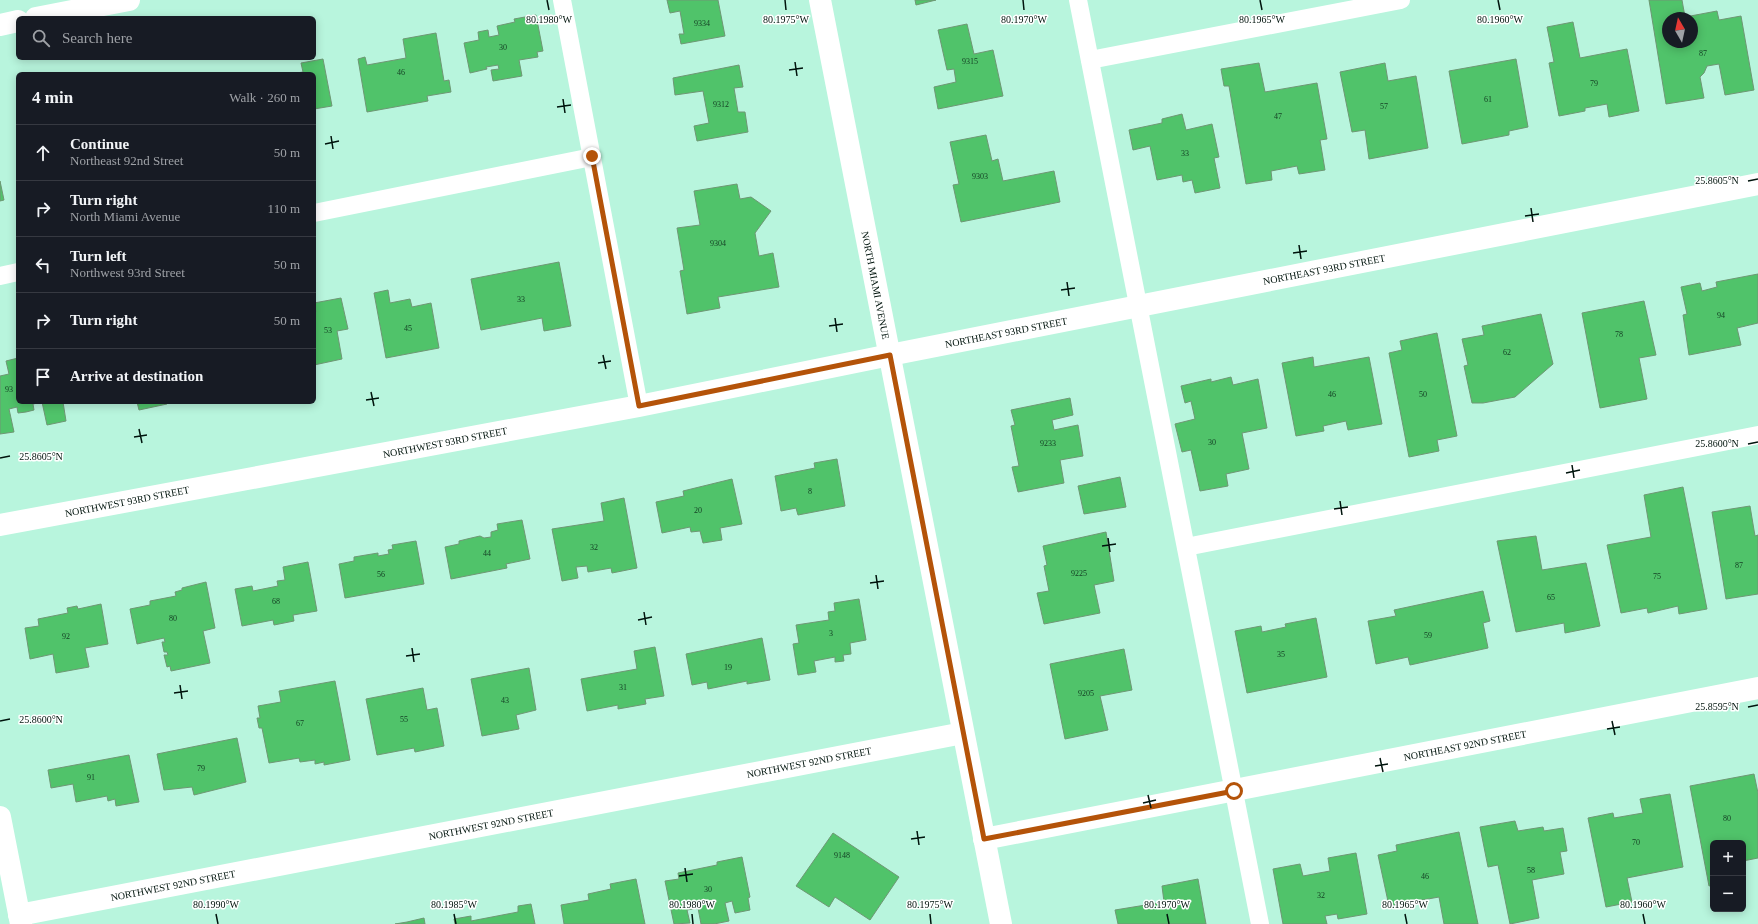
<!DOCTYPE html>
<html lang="en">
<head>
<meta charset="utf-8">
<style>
  :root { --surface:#171b24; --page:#242831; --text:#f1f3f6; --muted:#9ea1a6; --line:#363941 }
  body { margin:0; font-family:"Times New Roman",serif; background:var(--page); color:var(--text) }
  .controls { position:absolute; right:12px; bottom:12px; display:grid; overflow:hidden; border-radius:6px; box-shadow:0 2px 10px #0003 }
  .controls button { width:36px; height:36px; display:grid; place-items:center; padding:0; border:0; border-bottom:1px solid var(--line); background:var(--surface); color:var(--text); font:20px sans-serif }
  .compass { position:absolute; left:1662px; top:12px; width:36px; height:36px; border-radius:50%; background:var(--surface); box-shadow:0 2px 10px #0003; rotate:351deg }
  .stop { position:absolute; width:12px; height:12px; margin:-9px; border:3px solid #b45309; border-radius:50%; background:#fff }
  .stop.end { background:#b45309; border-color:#fff; box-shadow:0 1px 4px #0008 }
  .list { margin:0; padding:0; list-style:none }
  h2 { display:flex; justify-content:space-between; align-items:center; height:52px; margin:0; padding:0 16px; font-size:17px }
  h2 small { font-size:13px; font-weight:400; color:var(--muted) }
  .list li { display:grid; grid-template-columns:26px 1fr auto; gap:12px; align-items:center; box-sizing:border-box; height:56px; padding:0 16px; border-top:1px solid var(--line) }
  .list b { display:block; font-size:15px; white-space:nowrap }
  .list p { margin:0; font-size:13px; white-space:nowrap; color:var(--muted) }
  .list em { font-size:13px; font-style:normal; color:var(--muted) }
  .icon { flex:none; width:22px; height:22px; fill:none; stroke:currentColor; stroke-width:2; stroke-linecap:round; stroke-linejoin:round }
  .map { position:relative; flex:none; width:1758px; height:924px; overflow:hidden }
  .search { position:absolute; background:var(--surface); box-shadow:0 2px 10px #0003; left:16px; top:16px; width:300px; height:44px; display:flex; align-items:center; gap:10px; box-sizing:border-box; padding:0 14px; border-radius:6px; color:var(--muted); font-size:15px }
  .panel { position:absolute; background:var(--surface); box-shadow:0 2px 10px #0003; left:16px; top:72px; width:300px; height:332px; border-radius:6px }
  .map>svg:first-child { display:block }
</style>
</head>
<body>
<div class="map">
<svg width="1758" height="924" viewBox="0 0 1758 924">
  <rect width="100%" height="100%" fill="#b8f5dd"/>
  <g fill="#50c36a" stroke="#6e9774" fill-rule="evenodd">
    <path d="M667 0H718L725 36 681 44 679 34H684L680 11 670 13Z"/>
    <path d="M915 0H936L916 5Z"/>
    <path d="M1649 0H1682L1685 17 1717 11 1719 20 1741 16 1754 90 1725 95 1719 64 1707 66 1704 73 1700 77 1704 98 1666 104ZM1668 18H1692V42H1668Z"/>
    <path d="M536 15 543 51 537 52 538 57 519 60 522 76 493 81 491 70 499 69 498 65 486 67 487 69 470 73 464 43 479 40 478 32 488 30 489 37 499 35 497 26 515 22 514 19Z"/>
    <path d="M1573 22 1580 58 1627 49 1639 111 1609 117 1607 104 1585 108V111L1559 116 1549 63 1554 62 1547 27Z"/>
    <path d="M967 24 974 54 993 50 1003 96 938 109 934 87 956 82 954 69 947 70 938 30Z"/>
    <path d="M436 33 444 81 449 80 451 92 427 96 428 101 367 112 358 59 365 57 367 65 406 58 403 39Z"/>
    <path d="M323 59 332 106 314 109V74H291L303 72 301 63Z"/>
    <path d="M1516 59 1528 127 1509 131V135L1462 144 1449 71Z"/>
    <path d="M1259 63 1265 92 1317 83 1327 139 1320 140 1325 170 1299 174 1297 166 1271 171 1272 180 1246 184 1229 86H1224L1221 69Z"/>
    <path d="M1385 63 1388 81 1416 76 1428 148 1369 159 1365 130 1352 132 1340 72Z"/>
    <path d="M739 65 743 87 734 88 738 112H745L748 132 697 141 694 126 709 123 703 91 675 95 673 78Z"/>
    <path d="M1182 114 1186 130 1212 124 1219 157 1214 158 1220 188 1195 193 1192 180 1183 182 1182 175 1157 180 1150 146 1133 150 1129 130 1162 123V119Z"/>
    <path d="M986 135 992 161 998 159 1003 181 1054 171 1060 202 961 222 953 185 959 184 950 142Z"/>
    <path d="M0 181 4 200 0 201Z"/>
    <path d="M737 184 740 199 751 197 771 211 755 233 759 256 773 253 779 287 718 297 720 308 687 314 680 271 684 270 677 228 700 225 694 191Z"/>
    <path d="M559 262 571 326 544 331 542 318 481 330 471 279Z"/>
    <path d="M1758 274V323L1737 328 1741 345 1689 355 1683 315 1687 314 1681 287 1700 283 1702 291 1717 287 1716 282Z"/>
    <path d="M388 290 390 303 410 299 412 307 431 303 439 348 386 358 374 293Z"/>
    <path d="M341 298 348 329 337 331 342 359 314 365V312H316L314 303Z"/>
    <path d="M1644 301 1656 355 1639 358 1647 399 1600 408 1582 313Z"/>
    <path d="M1541 314 1553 364 1515 397 1483 403H1472L1464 366 1468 365 1462 339 1484 335 1482 326Z"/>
    <path d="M1437 333 1457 436 1437 440 1439 451 1409 457 1389 353 1402 350 1400 341Z"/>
    <path d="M1313 357 1314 367 1369 357 1382 424 1348 430 1346 421 1323 426 1324 431 1296 436 1282 363Z"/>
    <path d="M18 358V402H63L66 421 47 425 42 402 33 404 34 410 26 412 18 413 17 407 9 409 14 432 0 434V376L9 374 6 361Z"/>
    <path d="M1231 377 1233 385 1258 379 1267 428 1242 433 1249 469 1226 474 1228 486 1200 491 1191 450 1182 452 1175 424 1195 419 1191 401 1185 403 1181 386 1211 379V382Z"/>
    <path d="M1070 398 1073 415 1052 420 1054 430 1078 425 1083 456 1060 460 1064 483 1018 492 1012 467 1019 466 1011 426 1015 425 1011 410Z"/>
    <path d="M137 402H167V404L139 410Z"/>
    <path d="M837 459 845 506 798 515 796 508 781 511 775 476 815 468 814 463Z"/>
    <path d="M1120 477 1126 507 1084 514 1078 486Z"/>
    <path d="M732 479 742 524 720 528 722 540 703 543 700 531 691 532 690 527 662 533 656 502 684 496 683 491Z"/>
    <path d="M1683 487 1707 609 1679 614 1678 606 1648 613 1647 608 1621 613 1607 545 1651 537 1644 495Z"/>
    <path d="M624 498 637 568 612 573 611 568 588 572 587 566 576 567 578 578 562 581 552 529 604 521 601 503Z"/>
    <path d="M1750 506 1755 536 1758 535V594L1726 599 1712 512Z"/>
    <path d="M522 520 530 559 506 564 507 568 451 579 445 547 459 544V541L467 539 480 536 484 538 491 537V532L498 530 497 524Z"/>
    <path d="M1106 532 1114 581 1094 585 1100 613 1044 624 1037 593 1049 591 1044 566 1047 565 1043 546Z"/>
    <path d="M1536 536 1542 570 1586 563 1600 626 1565 633 1564 623 1516 632 1497 541Z"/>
    <path d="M416 541 424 584 345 598 339 564 354 561V557L378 553V556L389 554 388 550 393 549 392 545Z"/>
    <path d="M308 562 317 611 293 615 294 621 274 625 273 620 242 626 235 589 252 586 253 591 278 586 277 581 285 580 283 567Z"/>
    <path d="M206 582 215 628 203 631 210 663 171 671 170 666 167 667 164 655H168L167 652H164L162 642H165L164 638 137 644 130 609 150 605V601L176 596 175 592 182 590V588Z"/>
    <path d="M1483 591 1490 621 1483 623 1488 648 1410 665 1408 657 1376 664 1368 621 1396 616 1394 610Z"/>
    <path d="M859 599 866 640 850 643 851 654 843 655 844 661 835 662V657L814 661 816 672 798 675 793 644 799 643 796 625 829 620 828 612 835 611 834 603Z"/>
    <path d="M101 604 108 644 85 648 89 667 56 673 53 654 30 659 25 628 39 626 38 619 68 613 67 608 77 606 78 609Z"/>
    <path d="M1316 618 1327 677 1247 693 1235 631 1261 626 1262 632 1286 627 1285 624Z"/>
    <path d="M762 638 770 680 747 684V681L708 689 707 682 692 685 686 654Z"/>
    <path d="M655 647 664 696 645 699 646 704 618 709V705L587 711 581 679 637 669 634 651Z"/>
    <path d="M1124 649 1132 690 1100 696 1108 730 1065 739 1050 664Z"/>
    <path d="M529 668 536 710 516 715 519 729 482 736 471 679Z"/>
    <path d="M335 681 350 760 324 765V762L315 764V760L300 762 299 758 269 763 262 728H259L257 718H260L258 706 281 702 279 691Z"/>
    <path d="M423 688 427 710 437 708 444 746 415 752 414 748 377 755 366 699Z"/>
    <path d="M237 738 246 782 194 795 192 787 164 790 157 754Z"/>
    <path d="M129 755 139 802 116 806 115 799 108 801 107 796 76 802 73 784 51 788 48 770Z"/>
    <path d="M1754 774 1758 793V858L1743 861V843H1713V885L1709 886 1690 786Z"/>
    <path d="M1670 794 1683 867 1627 878 1632 902 1606 907 1588 818 1613 813 1614 818 1643 813 1640 799Z"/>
    <path d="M1515 821 1518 831 1543 827 1544 831 1563 828 1567 851 1560 852 1564 874 1532 880 1539 918 1510 924 1498 865 1488 867 1480 827Z"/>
    <path d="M1459 832 1478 924H1444L1439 897 1389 906 1378 855 1397 851 1396 845Z"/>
    <path d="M833 833 899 877 870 920 835 897 829 907 796 886Z"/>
    <path d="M1356 853 1367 914 1338 919 1337 914 1325 916 1327 924H1283L1273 869 1300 864 1303 876 1330 871 1328 858Z"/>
    <path d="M742 857 750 897 748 898 750 910 735 913 732 901 725 903 729 921 714 924H701L698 908 687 910 690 923 674 924 665 881 679 879 678 873 717 865V862Z"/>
    <path d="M636 879 645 924H564L561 905 589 900 588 894 611 889 610 884Z"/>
    <path d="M1198 879 1206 924H1118L1115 910 1164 902 1162 886Z"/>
    <path d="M531 904 535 924H455L454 919 471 916V921L518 912V906Z"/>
    <path d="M424 918 425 924H395L407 922Z"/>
  </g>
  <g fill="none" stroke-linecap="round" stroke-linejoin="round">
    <g stroke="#fff" stroke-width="18">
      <path d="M562 0 639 406"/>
      <path d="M1078 0 1260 924"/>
      <path d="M1090 60 1401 0"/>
      <path d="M314 213 592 157"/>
      <path d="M0 276 18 272"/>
      <path d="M1186 547 1758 435"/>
    </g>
    <g stroke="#fff" stroke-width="22">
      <path d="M36 18 129 0"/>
      <path d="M0 25 18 21"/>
      <path d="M0 525 639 406 890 355 1758 184"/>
      <path d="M0 817 21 924"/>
      <path d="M984 839 1758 688"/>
      <path d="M19 915 963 733"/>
    </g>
    <path stroke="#fff" stroke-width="22" d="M820 0 1001 924"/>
  </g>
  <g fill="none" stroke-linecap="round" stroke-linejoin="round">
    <path stroke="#b45309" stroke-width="5" d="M592 156 639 406 890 355 984 839 1234 791"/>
  </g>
  <path fill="none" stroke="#00140d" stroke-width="1.5" d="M547 0 549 10M785 0 786 10M1023 0 1024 10M1260 0 1262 10M1498 0 1500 10M795 62 797 76M789 70 803 68M563 99 565 113M557 107 571 105M331 136 333 149M325 144 339 141M1748 181 1758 179M1531 208 1533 222M1525 216 1539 214M1299 245 1301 259M1293 253 1307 251M1067 282 1069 296M1061 290 1075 288M835 318 837 332M829 326 843 324M603 355 606 369M598 363 611 361M371 392 374 406M366 400 379 398M139 429 142 443M134 437 147 435M1748 444 1758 442M0 458 10 456M1572 465 1574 478M1566 473 1580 470M1340 501 1342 515M1334 509 1348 507M1108 538 1110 552M1102 546 1116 544M876 575 878 589M870 583 884 581M644 612 646 625M638 620 652 617M412 648 414 662M406 656 420 654M180 685 182 699M174 693 188 691M1748 707 1758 705M0 721 10 719M1612 721 1615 735M1607 729 1620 727M1380 758 1383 772M1375 766 1388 764M1148 795 1151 808M1143 803 1156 800M917 831 919 845M911 839 925 837M685 868 687 882M679 876 693 874M216 914 218 924M454 914 456 924M692 914 693 924M930 914 931 924M1167 914 1169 924M1405 914 1407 924M1643 914 1645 924"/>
  <g text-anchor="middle" stroke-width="3" stroke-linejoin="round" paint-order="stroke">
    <g font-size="8" fill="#144024">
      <text x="702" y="26">9334</text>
      <text x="503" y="50">30</text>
      <text x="1703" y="56">87</text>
      <text x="970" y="64">9315</text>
      <text x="401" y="75">46</text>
      <text x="1594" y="86">79</text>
      <text x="1488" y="102">61</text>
      <text x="721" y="107">9312</text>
      <text x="1384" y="109">57</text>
      <text x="1278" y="119">47</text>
      <text x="1185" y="156">33</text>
      <text x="980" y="179">9303</text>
      <text x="718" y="246">9304</text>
      <text x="521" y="302">33</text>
      <text x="1721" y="318">94</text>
      <text x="408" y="331">45</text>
      <text x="328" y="333">53</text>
      <text x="1619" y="337">78</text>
      <text x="1507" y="355">62</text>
      <text x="9" y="392">93</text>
      <text x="1332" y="397">46</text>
      <text x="1423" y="397">50</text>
      <text x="1212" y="445">30</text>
      <text x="1048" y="446">9233</text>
      <text x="810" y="494">8</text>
      <text x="698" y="513">20</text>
      <text x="594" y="550">32</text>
      <text x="487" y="556">44</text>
      <text x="1739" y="568">87</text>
      <text x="1079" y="576">9225</text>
      <text x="381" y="577">56</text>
      <text x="1657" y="579">75</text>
      <text x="1551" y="600">65</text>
      <text x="276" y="604">68</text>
      <text x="173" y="621">80</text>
      <text x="831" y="636">3</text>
      <text x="1428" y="638">59</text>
      <text x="66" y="639">92</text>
      <text x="1281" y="657">35</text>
      <text x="728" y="670">19</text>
      <text x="623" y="690">31</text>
      <text x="1086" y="696">9205</text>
      <text x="505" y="703">43</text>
      <text x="404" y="722">55</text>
      <text x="300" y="726">67</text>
      <text x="201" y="771">79</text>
      <text x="91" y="780">91</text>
      <text x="1727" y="821">80</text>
      <text x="1636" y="845">70</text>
      <text x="842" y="858">9148</text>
      <text x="1531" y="873">58</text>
      <text x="1425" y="879">46</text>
      <text x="708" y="892">30</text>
      <text x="1321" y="898">32</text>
    </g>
    <g font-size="10" fill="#00140d" stroke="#fff">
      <text transform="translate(1324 269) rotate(-11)" y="4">NORTHEAST 93RD STREET</text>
      <text transform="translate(876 285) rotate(79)" y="4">NORTH MIAMI AVENUE</text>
      <text transform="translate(1006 332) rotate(-11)" y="4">NORTHEAST 93RD STREET</text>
      <text transform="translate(445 442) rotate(-11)" y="4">NORTHWEST 93RD STREET</text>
      <text transform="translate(127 501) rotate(-11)" y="4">NORTHWEST 93RD STREET</text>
      <text transform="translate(1465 745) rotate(-11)" y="4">NORTHEAST 92ND STREET</text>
      <text transform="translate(809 762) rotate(-11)" y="4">NORTHWEST 92ND STREET</text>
      <text transform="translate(491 824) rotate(-11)" y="4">NORTHWEST 92ND STREET</text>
      <text transform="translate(173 885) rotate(-11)" y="4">NORTHWEST 92ND STREET</text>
    </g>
  </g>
  <g font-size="10" text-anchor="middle" fill="#00140d" stroke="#fff" stroke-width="3" stroke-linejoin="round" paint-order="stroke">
    <text x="549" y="23">80.1980°W</text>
    <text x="786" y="23">80.1975°W</text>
    <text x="1024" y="23">80.1970°W</text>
    <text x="1262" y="23">80.1965°W</text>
    <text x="1500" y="23">80.1960°W</text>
    <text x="1717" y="184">25.8605°N</text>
    <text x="1717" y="447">25.8600°N</text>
    <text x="41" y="460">25.8605°N</text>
    <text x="1717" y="710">25.8595°N</text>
    <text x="41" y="723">25.8600°N</text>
    <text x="216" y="908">80.1990°W</text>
    <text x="454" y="908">80.1985°W</text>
    <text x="692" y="908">80.1980°W</text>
    <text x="930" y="908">80.1975°W</text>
    <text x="1167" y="908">80.1970°W</text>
    <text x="1405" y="908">80.1965°W</text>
    <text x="1643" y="908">80.1960°W</text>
  </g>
</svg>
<div class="controls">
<button>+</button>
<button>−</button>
</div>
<svg class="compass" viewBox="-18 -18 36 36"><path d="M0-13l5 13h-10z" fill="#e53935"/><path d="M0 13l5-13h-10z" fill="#9ea1a6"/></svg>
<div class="stop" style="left:1234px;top:791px"></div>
<div class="stop end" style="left:592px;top:156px"></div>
<div class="search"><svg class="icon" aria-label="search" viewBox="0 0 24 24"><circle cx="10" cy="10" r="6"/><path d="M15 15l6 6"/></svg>Search here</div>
<section class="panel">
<h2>4 min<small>Walk · 260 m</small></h2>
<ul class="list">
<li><svg class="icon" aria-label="ahead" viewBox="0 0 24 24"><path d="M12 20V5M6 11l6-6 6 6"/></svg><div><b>Continue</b><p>Northeast 92nd Street</p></div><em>50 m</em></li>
<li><svg class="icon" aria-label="right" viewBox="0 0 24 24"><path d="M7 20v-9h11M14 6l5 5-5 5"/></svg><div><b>Turn right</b><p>North Miami Avenue</p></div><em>110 m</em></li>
<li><svg class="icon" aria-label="left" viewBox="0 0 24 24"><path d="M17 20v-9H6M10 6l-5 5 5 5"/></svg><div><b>Turn left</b><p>Northwest 93rd Street</p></div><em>50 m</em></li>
<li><svg class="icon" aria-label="right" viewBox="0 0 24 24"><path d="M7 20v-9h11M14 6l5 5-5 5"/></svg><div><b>Turn right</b></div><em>50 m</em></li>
<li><svg class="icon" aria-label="arrive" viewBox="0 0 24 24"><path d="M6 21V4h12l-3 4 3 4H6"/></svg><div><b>Arrive at destination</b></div></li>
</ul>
</section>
</div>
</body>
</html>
